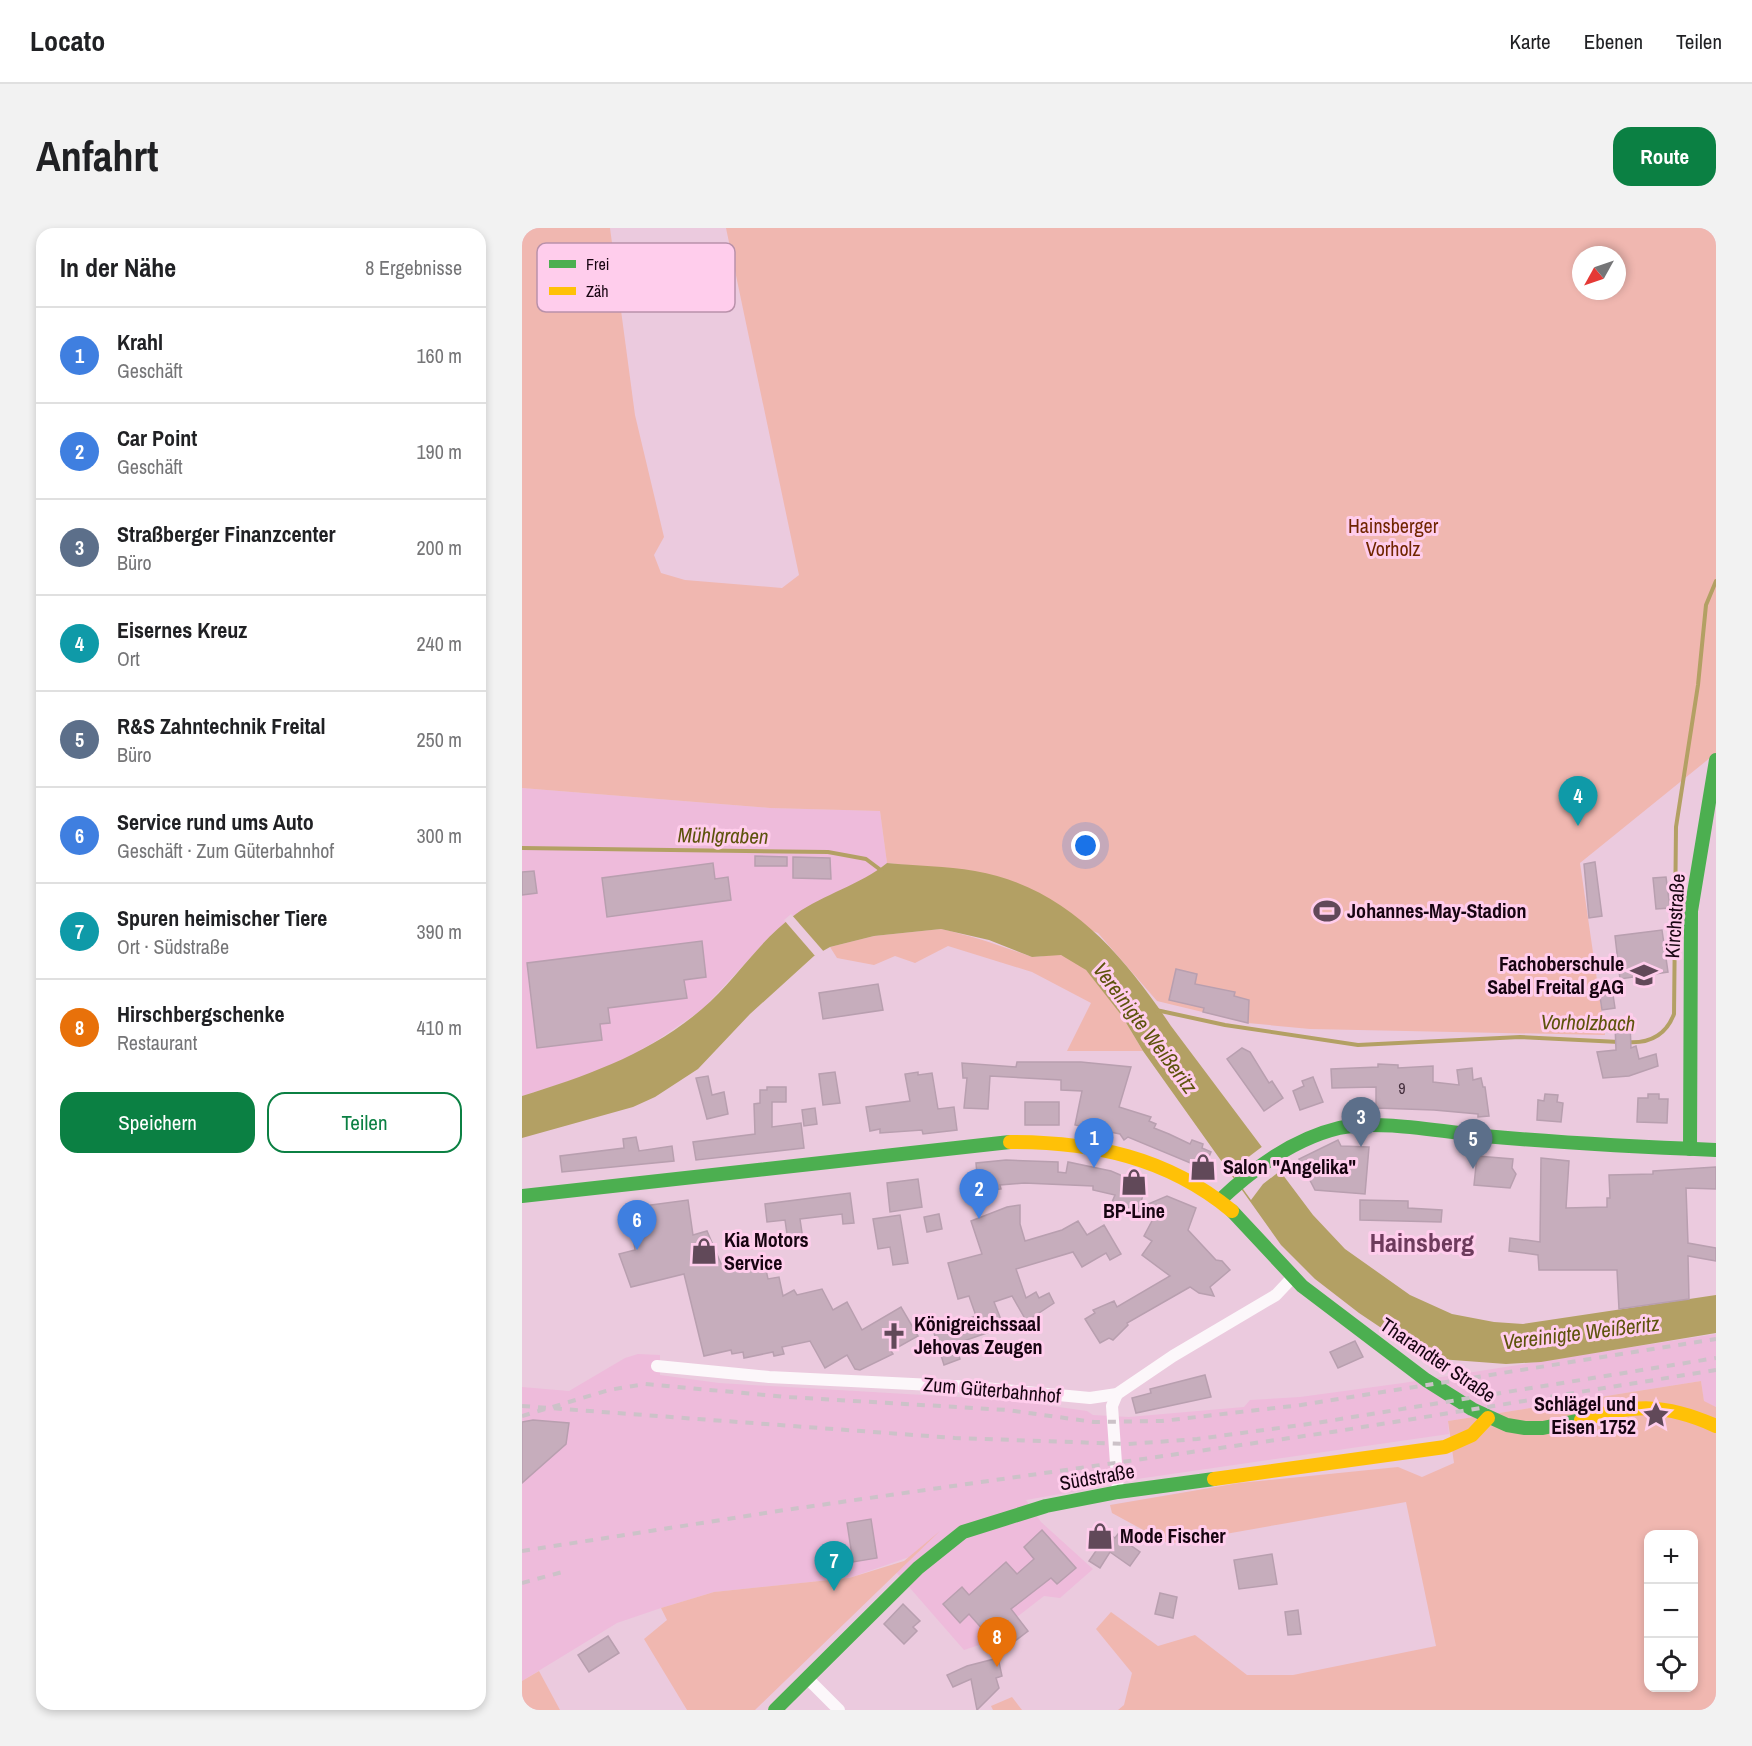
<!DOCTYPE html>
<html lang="de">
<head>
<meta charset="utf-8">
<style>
  :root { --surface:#fff; --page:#f2f2f2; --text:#202124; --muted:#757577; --line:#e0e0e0; --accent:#0b8043 }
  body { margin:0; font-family:"Archivo Narrow",sans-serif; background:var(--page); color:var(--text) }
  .controls { position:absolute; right:18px; bottom:18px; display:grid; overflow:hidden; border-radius:12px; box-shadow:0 3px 9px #0003 }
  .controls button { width:54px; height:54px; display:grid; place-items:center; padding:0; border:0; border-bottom:2px solid var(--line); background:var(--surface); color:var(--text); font:30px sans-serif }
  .compass { position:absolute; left:1050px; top:18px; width:54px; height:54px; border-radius:50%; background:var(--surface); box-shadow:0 3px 9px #0003; rotate:230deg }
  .you { position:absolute; left:564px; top:618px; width:21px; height:21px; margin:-15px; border:4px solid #fff; border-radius:50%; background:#1a73e8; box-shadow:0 0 0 9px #1a73e833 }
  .badge { display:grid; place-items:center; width:39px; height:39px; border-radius:50%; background:var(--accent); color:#fff; font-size:20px; font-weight:700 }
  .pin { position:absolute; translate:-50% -50px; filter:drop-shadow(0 2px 3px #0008) }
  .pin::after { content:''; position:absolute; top:32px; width:21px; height:18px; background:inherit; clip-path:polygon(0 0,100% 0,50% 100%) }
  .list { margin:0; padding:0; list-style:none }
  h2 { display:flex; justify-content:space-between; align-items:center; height:78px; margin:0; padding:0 24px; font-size:26px }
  h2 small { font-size:20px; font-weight:400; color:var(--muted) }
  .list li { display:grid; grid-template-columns:39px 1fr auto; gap:18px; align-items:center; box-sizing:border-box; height:96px; padding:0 24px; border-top:2px solid var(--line) }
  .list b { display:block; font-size:22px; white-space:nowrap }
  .list p { margin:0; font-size:20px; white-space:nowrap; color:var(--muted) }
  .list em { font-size:20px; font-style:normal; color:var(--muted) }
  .actions { display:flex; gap:12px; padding:18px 24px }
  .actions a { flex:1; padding:14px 0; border:2px solid var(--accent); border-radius:18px; text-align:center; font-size:21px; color:var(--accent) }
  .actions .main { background:var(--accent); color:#fff }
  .icon { flex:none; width:33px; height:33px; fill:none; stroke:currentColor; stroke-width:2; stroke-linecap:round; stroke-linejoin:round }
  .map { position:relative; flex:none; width:1194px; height:1482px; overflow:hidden; border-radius:18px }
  header { display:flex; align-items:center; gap:36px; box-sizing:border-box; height:84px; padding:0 30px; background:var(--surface); border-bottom:2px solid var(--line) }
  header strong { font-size:28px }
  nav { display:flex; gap:33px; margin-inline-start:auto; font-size:21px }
  .intro { display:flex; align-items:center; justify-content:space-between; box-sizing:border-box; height:144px; padding:0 36px }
  h1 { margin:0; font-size:42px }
  .button { padding:15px 27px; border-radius:18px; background:var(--accent); color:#fff; font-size:21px; font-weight:700 }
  main { display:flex; gap:36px; padding:0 36px }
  aside { flex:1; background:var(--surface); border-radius:18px; box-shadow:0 3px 9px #0003 }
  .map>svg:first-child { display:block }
</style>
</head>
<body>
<header>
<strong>Locato</strong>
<nav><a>Karte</a><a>Ebenen</a><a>Teilen</a></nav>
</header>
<div class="intro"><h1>Anfahrt</h1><a class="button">Route</a></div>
<main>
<aside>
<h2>In der Nähe<small>8 Ergebnisse</small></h2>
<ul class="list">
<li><span class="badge" style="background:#3f7fe0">1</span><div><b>Krahl</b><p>Geschäft</p></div><em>160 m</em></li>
<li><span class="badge" style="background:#3f7fe0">2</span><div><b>Car Point</b><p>Geschäft</p></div><em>190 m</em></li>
<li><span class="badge" style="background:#5c6f8a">3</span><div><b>Straßberger Finanzcenter</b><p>Büro</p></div><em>200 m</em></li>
<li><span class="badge" style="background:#0f9aa8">4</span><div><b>Eisernes Kreuz</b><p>Ort</p></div><em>240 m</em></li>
<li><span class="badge" style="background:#5c6f8a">5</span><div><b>R&amp;S Zahntechnik Freital</b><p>Büro</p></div><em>250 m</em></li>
<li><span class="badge" style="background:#3f7fe0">6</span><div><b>Service rund ums Auto</b><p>Geschäft · Zum Güterbahnhof</p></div><em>300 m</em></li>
<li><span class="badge" style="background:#0f9aa8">7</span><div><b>Spuren heimischer Tiere</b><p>Ort · Südstraße</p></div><em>390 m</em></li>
<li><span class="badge" style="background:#e8710a">8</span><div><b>Hirschbergschenke</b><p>Restaurant</p></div><em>410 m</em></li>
</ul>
<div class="actions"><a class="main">Speichern</a><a>Teilen</a></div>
</aside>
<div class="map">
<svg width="1194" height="1482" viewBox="0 0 1194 1482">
  <rect width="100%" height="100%" fill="#ebcade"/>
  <g fill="#eebbdb">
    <path d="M0 560 248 580 358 583 365 635 349 648 275 686 250 706 181 781 134 813 101 832 60 849 0 868Z"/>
    <path d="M1194 1106V1179L1182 1174 1179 1153 926 1193 927 1206 608 1252 606 1241 582 1244 583 1258 504 1272 519 1294 571 1341 538 1370 522 1368 460 1416 442 1422 374 1344 390 1328 327 1350 192 1364 139 1380 95 1395 0 1453V1159L47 1163 103 1130 116 1126 138 1127V1147L197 1155 486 1172 565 1183 571 1187 607 1189 722 1179 728 1172 778 1169 881 1155Z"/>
  </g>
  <g fill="#f0b7b0" fill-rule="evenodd">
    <path d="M0 0H88L113 187 142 309 132 327 139 345 163 352 260 360 277 347 204 0H1194V525L1058 635 1083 807 788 801 726 795 635 773 576 705 393 638 365 635 358 583 248 580 0 560ZM1059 27H1095V63H1059Z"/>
    <path d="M419 701C450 708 477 717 507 728 517 731 528 725 539 727 572 735 604 795 621 823H545L569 775 510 744 426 718 393 735 373 728 352 737 315 730 308 719 352 708Z"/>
    <path d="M1179 1153 1182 1173 1194 1179V1482H596L602 1477 610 1445 574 1401 589 1384 636 1418 673 1407 725 1447H771L914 1418 884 1274 647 1316 590 1285 588 1277 717 1255 876 1239 900 1249 932 1235 926 1193ZM1126 1306H1172V1460H1126Z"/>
    <path d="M418 1303 233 1482H165L122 1411 145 1392 139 1380 192 1364 327 1350 382 1333Z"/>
    <path d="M17 1443 38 1482H0V1453Z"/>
    <path d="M490 1469 500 1482H471L469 1478Z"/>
  </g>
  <path fill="#b3a064" d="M365 635C394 638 424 638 453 643 544 659 600 725 649 798L791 987 823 1021 888 1067 930 1086 972 1094 1001 1096 1194 1067V1105L1019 1134 984 1136 904 1130 837 1085 793 1051 759 1017 621 823 600 788 564 742 539 727 510 729 467 712 419 701 352 708 308 719 292 728 228 786 176 841 133 869 111 879 0 910V868C64 848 128 826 180 781 214 752 237 712 274 686 302 666 338 657 365 635Z"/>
  <g fill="#ebcade">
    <path d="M269 686 303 725 294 729 262 692Z"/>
    <path d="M741 918 758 943 741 956 729 972 708 943Z"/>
  </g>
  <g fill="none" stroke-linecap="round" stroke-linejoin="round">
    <g stroke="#b3a064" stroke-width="4">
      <path d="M0 620 306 624 344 631 360 643"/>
      <path d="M634 782 703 797 836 817 998 809 1097 814"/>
      <path d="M1104 814C1128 816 1144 807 1152 786L1154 599 1176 457 1184 377 1194 353"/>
    </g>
  </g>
  <g fill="#c6adbc" stroke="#b89faf" stroke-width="1.5">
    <path d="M233 628 265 629V638H233Z"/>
    <path d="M271 629 308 630 309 651 271 650Z"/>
    <path d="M1073 634 1080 688 1067 690 1062 636Z"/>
    <path d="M191 635 193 651 206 649 209 672 85 689 80 650Z"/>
    <path d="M12 643 15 665 0 667V644Z"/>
    <path d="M1144 649 1148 680 1134 681 1131 650Z"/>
    <path d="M1140 702 1146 744 1098 751 1093 708Z"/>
    <path d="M180 713 184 749 162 752 165 770 86 780 88 795 78 796 80 812 15 820 5 735Z"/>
    <path d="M654 741 675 746 673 756 713 764 712 768 727 772 726 795 681 784 682 780 647 772Z"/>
    <path d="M356 756 361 782 301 791 297 765Z"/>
    <path d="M1090 760 1093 780 1080 782 1077 762Z"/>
    <path d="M1108 795 1109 820 1114 818 1117 831 1134 826 1136 838 1107 848 1081 850 1075 824 1094 822 1093 796Z"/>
    <path d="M720 820 728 824 747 855 750 853 761 870 742 883 705 831Z"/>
    <path d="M495 834H559L609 839 597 879 629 889 627 893 634 896 632 900 647 906 668 916 670 912 681 916 680 920 689 924 683 938 678 939 606 909 602 912 598 906 553 897 560 863 539 862V852L468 848 466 881 442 880 445 850H441L440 835 494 839Z"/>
    <path d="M856 836 876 837V840L911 838V854L937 857 935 842 950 840 951 852 959 850 961 859H963L967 888 956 889V886L912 882 854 880V859L810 860 809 841 856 839Z"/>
    <path d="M313 844 318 875 301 877 297 846Z"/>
    <path d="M396 844V847L410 845 416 881 432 879 435 902 401 906 400 902 358 905V901L348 903 344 879 388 873 383 846Z"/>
    <path d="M186 848 190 867 202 864 206 886 185 891 174 850Z"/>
    <path d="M791 849 801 874 778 882 771 863 782 858 780 853Z"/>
    <path d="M245 859H264V874H250V899L279 895 282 920 174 932 171 914 233 906 232 876 238 875V862H245Z"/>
    <path d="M1023 866 1036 867 1035 874 1041 875 1039 894 1015 892 1016 872 1022 873Z"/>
    <path d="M1126 866H1137V871H1146L1145 895 1115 894 1116 870H1126Z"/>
    <rect x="503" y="874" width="34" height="23"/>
    <path d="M293 880 295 896 282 898 280 882Z"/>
    <path d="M114 909 117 923 150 918 152 933 40 944 38 928 102 920 101 911Z"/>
    <path d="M816 912 819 918 847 919 843 966 793 962 777 931Z"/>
    <path d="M955 928 991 931 990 940 994 946 988 960 952 957Z"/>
    <path d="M1019 930 1047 933 1044 980 1085 979V970H1088L1087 947 1131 946V943L1194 939V961L1164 960 1166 1015 1194 1020V1033L1166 1028 1167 1071 1097 1081 1095 1042H1017L1016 1027 987 1023 988 1010 1018 1014Z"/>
    <path d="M484 932 536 934V944L544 945 546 934 589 943 624 958 617 980 645 968 674 980 666 1002 694 1032 700 1033 708 1042 688 1059 692 1068 677 1065 668 1059 605 1095 606 1097 591 1112 587 1110 578 1115 563 1091 573 1085 571 1082 592 1073 595 1079 648 1048 620 1027 630 1013 622 1008 632 989 590 974 593 967 571 962V958L502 955 478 957 479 961 465 963V958L456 959 454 935Z"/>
    <path d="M396 951 400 979 368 984 365 955Z"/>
    <path d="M328 965 332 995 321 996 320 986 278 991 282 1018 267 1020 263 992 245 994 243 976Z"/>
    <path d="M166 972 171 1007 185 1003 200 1038 217 1035V1039L242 1033 246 1051 257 1049 261 1068 272 1062 275 1067 300 1061 311 1082 325 1074 340 1102 379 1079 396 1108 369 1123 371 1126 338 1142 333 1141 325 1127 303 1140 288 1113 260 1119 262 1126 252 1128 251 1124 222 1130 221 1124 210 1126 209 1122 182 1128 162 1046 109 1059 97 1026 113 1022 107 980Z"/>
    <path d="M838 972 886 973V980L920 982 919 994 838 992Z"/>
    <path d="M498 977V996L503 1013 540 1002 556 993 565 1007 582 997 599 1026 588 1032 584 1025 560 1039 551 1024 494 1041 504 1070 514 1064 517 1070 527 1065 532 1075 511 1089 514 1098 509 1101 490 1068 472 1074 482 1099 433 1116 438 1131 422 1137 412 1105 441 1096 439 1093 454 1088 447 1068 436 1071 426 1035 460 1026 449 993 485 979Z"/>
    <path d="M417 986 420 1001 405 1004 402 989Z"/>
    <path d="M378 987 386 1035 371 1037 368 1019 356 1021 351 991Z"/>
    <path d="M833 1113 841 1129 816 1140 808 1124Z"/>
    <path d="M683 1147 689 1169 614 1185 610 1170 629 1165 628 1161Z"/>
    <path d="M11 1192 47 1195 44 1216 0 1255V1194Z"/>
    <path d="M349 1291 355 1330 331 1334 325 1295Z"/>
    <path d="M575 1297 593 1310 599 1302 608 1308 604 1314 618 1324 608 1338 588 1324 578 1340 567 1333 578 1317 567 1310Z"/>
    <path d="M520 1302 554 1340 535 1356 529 1350 489 1381 506 1403 493 1413 490 1409 481 1417 467 1400 463 1404 447 1386 438 1395 421 1376 440 1359 447 1367 484 1334 495 1346 512 1331 502 1319Z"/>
    <path d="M750 1326 755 1356 717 1361 712 1332Z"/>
    <path d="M638 1365 655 1369 651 1390 633 1386Z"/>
    <path d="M381 1376 398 1393 391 1399 395 1403 382 1416 362 1396Z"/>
    <path d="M776 1382 779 1406 766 1407 763 1384Z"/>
    <path d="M86 1408 97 1425 67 1444 56 1427Z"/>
    <path d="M476 1430 480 1448 474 1450 477 1460 455 1482 449 1451 431 1459 425 1447 445 1438Z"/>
  </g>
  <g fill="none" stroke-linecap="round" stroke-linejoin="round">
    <g stroke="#fcf7fa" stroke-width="12">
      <path d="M135 1138 247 1149 452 1159 568 1170 595 1166 651 1128 754 1067 770 1050"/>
      <path d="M595 1166 590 1178 596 1264"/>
      <path d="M286 1451 317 1482"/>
    </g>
    <g stroke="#4caf50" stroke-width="14">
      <path d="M1168 921 1169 683 1194 532"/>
      <path d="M0 968 488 914"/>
      <path d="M698 972C732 940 771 911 817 900 855 891 922 904 962 908 1040 915 1116 919 1194 922"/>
      <path d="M710 983 780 1058 904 1152 950 1181 985 1197 1003 1200H1021L1059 1192"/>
      <path d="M253 1482 396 1340 441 1304 524 1278 596 1264 692 1251"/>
    </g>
    <g stroke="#ffc107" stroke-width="14">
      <path d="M488 914C571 914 645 929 710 983"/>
      <path d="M1059 1192C1112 1176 1143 1175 1194 1198"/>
      <path d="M692 1251 923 1219 950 1207 966 1190"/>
    </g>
    <g stroke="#ccc2c8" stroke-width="4" stroke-dasharray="8 8" stroke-linecap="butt">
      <path d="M0 1178 433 1210 606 1216 675 1211 794 1195 1194 1130"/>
      <path d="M0 1188 87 1162 123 1156 265 1169 485 1182 572 1194 640 1193 779 1177 1194 1111"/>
      <path d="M0 1323 263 1282 810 1204 1194 1142"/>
      <path d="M0 1355 44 1343"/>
    </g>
  </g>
  <defs>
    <symbol id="stadium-bare" viewBox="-9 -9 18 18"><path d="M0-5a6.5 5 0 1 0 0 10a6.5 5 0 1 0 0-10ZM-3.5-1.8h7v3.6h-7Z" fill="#614959" stroke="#ffcdec" stroke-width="2.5" paint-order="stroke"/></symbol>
    <symbol id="university-bare" viewBox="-9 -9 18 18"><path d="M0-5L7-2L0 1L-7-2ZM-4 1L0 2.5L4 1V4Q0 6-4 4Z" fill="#614959" stroke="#ffcdec" stroke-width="2.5" paint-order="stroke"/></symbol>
    <symbol id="shop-bare" viewBox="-9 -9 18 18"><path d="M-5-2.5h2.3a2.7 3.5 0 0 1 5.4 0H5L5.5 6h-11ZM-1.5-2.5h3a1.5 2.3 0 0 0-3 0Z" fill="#614959" stroke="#ffcdec" stroke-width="2.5" paint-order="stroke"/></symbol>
    <symbol id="church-bare" viewBox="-9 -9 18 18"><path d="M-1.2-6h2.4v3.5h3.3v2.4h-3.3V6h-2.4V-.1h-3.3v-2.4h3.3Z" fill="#614959" stroke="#ffcdec" stroke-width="2.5" paint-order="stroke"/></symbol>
    <symbol id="sight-bare" viewBox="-9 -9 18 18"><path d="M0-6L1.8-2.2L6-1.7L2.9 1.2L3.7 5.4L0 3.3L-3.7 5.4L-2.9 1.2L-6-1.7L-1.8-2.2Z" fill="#614959" stroke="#ffcdec" stroke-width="2.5" paint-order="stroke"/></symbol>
  </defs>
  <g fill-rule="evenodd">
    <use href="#stadium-bare" x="786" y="664" width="38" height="38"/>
    <use href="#university-bare" x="1103" y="728" width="38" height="38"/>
    <use href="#shop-bare" x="662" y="920" width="38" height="38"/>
    <use href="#shop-bare" x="593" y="935" width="38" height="38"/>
    <use href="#shop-bare" x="163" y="1004" width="38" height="38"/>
    <use href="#church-bare" x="353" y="1089" width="38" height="38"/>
    <use href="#sight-bare" x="1115" y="1168" width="38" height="38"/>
    <use href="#shop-bare" x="559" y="1289" width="38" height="38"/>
  </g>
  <g text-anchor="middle" stroke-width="6" stroke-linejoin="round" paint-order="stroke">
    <g font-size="16" fill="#432e3c">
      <text x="880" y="866">9</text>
    </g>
    <g font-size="20" fill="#702500" stroke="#ffcdec">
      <text x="871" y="305">Hainsberger<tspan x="871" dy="23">Vorholz</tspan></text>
    </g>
    <g font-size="20" font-weight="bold" fill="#170411" stroke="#ffcdec" text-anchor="start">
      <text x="825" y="690">Johannes-May-Stadion</text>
      <text x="1102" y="743" text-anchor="end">Fachoberschule<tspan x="1102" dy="23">Sabel Freital gAG</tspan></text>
      <text x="701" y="946">Salon "Angelika"</text>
      <text x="612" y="990" text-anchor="middle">BP-Line</text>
      <text x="202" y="1019">Kia Motors<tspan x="202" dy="23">Service</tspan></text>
      <text x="392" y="1103">Königreichssaal<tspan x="392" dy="23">Jehovas Zeugen</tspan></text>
      <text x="1114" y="1183" text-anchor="end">Schlägel und<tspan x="1114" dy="23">Eisen 1752</tspan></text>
      <text x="598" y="1315">Mode Fischer</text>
    </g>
    <g font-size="20" fill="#170411" stroke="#ffcdec">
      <text transform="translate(1153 688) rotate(-86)" y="7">Kirchstraße</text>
      <text transform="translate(916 1132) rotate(34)" y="7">Tharandter Straße</text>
      <text transform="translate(470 1162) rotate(5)" y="7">Zum Güterbahnhof</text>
      <text transform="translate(575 1249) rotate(-10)" y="7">Südstraße</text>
    </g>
    <g font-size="21" font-style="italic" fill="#5d530c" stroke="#ffcdec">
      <text transform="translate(201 608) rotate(1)" y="7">Mühlgraben</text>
      <text transform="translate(1066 795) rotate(1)" y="7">Vorholzbach</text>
      <text transform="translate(623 800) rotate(53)" y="7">Vereinigte Weißeritz</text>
      <text transform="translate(1059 1105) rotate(-7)" y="7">Vereinigte Weißeritz</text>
    </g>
    <g font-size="26" font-weight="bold" fill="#6d3b5c" stroke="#ffcdec">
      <text x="900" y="1024">Hainsberg</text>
    </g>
  </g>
  <rect x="15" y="15" width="198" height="69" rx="9" fill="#ffcdec" stroke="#b991aa" stroke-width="1.5"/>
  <rect x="27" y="32" width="27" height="8" fill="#4caf50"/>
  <rect x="27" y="59" width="27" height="8" fill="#ffc107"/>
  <g font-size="16" fill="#170411">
    <text x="64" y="42">Frei</text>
    <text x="64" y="69">Zäh</text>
  </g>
</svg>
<div class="controls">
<button>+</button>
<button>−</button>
<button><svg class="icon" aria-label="locate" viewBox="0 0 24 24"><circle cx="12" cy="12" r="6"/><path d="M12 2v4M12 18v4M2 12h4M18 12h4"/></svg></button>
</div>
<svg class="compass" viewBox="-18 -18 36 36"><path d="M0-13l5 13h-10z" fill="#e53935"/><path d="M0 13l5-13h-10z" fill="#757577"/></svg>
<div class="you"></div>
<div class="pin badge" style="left:572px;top:940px;background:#3f7fe0">1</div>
<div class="pin badge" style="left:457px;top:991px;background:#3f7fe0">2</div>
<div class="pin badge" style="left:839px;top:919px;background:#5c6f8a">3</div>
<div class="pin badge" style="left:1056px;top:598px;background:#0f9aa8">4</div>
<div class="pin badge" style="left:951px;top:941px;background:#5c6f8a">5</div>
<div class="pin badge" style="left:115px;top:1022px;background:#3f7fe0">6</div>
<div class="pin badge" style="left:312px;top:1363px;background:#0f9aa8">7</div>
<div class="pin badge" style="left:475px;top:1439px;background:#e8710a">8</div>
</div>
</main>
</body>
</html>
